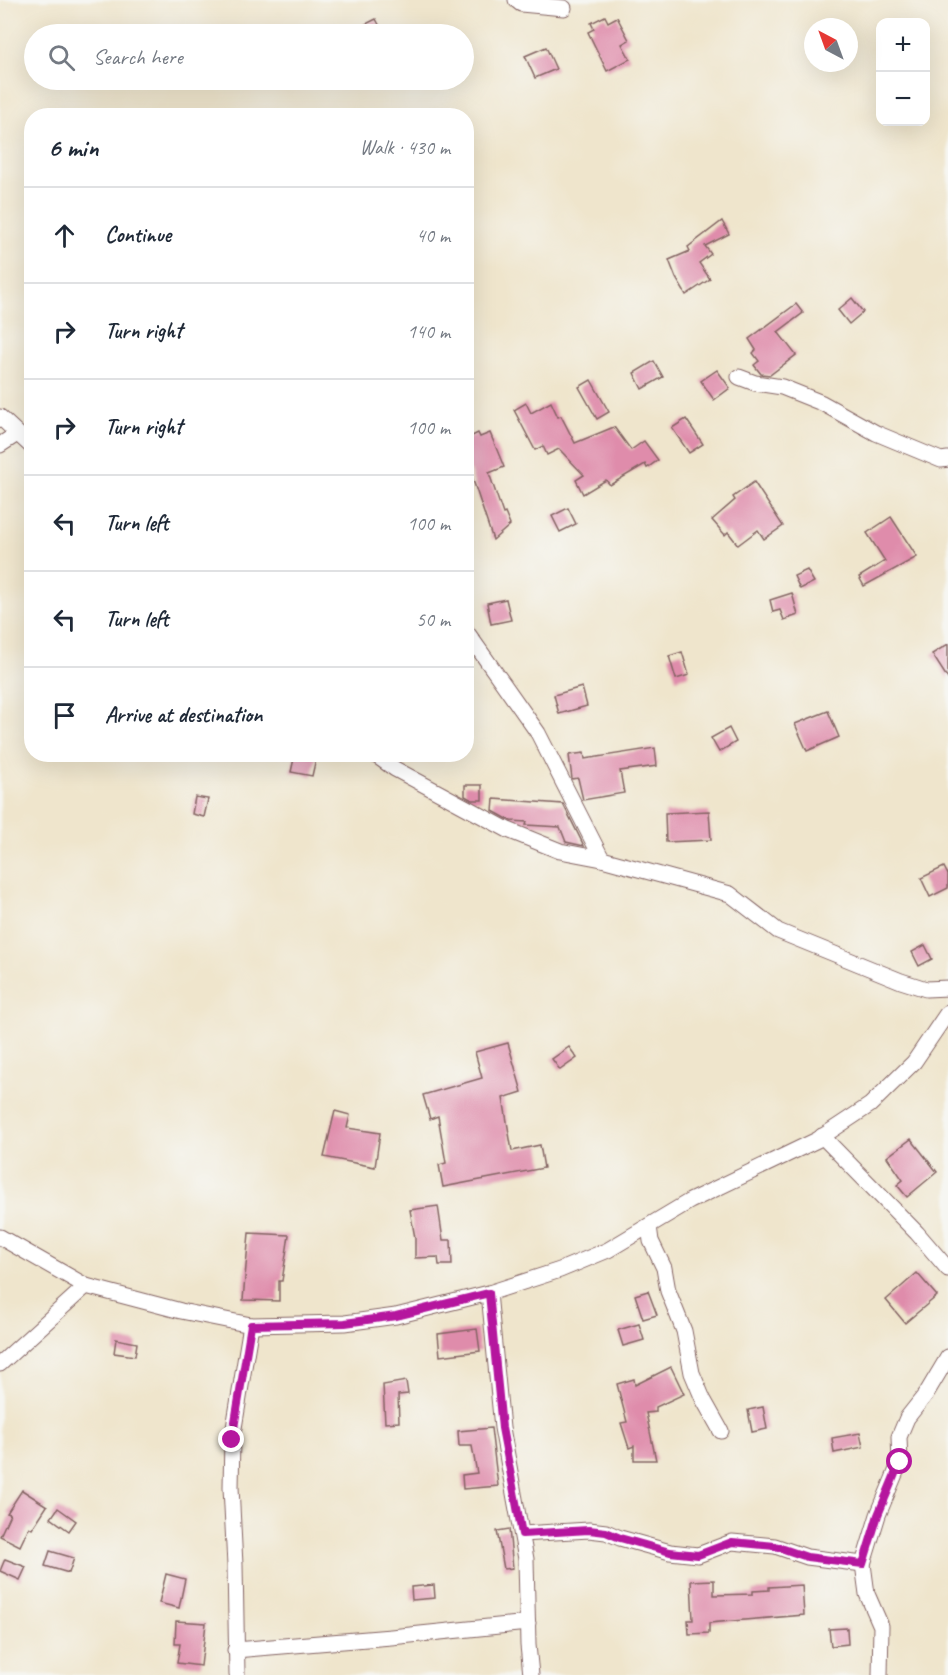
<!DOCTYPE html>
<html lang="en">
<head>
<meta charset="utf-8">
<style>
  :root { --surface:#fff; --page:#f6f6f7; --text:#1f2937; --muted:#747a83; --line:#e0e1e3 }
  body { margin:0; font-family:Caveat,sans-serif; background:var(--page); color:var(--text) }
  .controls { position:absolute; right:18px; top:18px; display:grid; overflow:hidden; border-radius:12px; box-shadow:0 6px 24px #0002 }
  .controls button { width:54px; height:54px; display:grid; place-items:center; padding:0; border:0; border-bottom:2px solid var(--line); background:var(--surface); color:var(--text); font:30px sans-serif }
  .compass { position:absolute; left:804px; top:18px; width:54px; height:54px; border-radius:50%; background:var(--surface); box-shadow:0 6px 24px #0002; rotate:319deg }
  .stop { position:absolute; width:18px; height:18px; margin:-14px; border:4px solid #b5179e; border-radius:50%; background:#fff }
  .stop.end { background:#b5179e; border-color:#fff; box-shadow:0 2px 6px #0008 }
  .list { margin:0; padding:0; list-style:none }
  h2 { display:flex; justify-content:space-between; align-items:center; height:78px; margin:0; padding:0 24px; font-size:26px }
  h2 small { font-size:20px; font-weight:400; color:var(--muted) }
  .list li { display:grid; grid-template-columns:39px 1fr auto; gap:18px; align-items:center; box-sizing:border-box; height:96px; padding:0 24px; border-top:2px solid var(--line) }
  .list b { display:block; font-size:22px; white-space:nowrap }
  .list em { font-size:20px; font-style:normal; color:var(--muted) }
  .icon { flex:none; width:33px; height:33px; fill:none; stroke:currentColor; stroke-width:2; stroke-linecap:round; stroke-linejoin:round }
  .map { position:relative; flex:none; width:948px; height:1675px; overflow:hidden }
  .search { position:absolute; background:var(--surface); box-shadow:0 6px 24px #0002; left:24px; top:24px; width:450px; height:66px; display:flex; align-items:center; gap:15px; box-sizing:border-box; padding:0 21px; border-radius:33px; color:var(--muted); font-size:22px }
  .panel { position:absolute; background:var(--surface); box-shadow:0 6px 24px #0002; left:24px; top:108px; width:450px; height:654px; border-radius:24px }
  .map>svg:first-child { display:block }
</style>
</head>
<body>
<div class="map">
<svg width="948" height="1675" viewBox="0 0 948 1675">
  <rect width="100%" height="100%" fill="#f6f6f2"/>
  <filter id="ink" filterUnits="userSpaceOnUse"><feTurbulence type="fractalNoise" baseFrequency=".0167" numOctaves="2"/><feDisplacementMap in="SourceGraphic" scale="12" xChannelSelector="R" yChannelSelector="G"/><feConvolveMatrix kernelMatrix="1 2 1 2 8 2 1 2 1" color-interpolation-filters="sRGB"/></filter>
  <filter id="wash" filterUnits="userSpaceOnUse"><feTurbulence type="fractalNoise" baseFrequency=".008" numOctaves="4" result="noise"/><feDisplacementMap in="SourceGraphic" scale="24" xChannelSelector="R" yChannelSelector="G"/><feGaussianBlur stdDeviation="1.35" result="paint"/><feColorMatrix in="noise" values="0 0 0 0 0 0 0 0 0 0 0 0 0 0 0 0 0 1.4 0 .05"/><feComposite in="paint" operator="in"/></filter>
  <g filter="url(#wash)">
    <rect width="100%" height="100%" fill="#efe5cc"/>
    <g id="blocks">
      <g fill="#df8cab">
        <path d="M605 16 608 22 617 17 629 40 622 44 630 59 607 71 588 32 594 29 591 23Z"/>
        <path d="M376 19 384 34H346Z"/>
        <path d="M546 47 556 69 535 78 525 56Z"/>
        <path d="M722 221 729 234 705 246 711 254 699 263 710 279 686 295 676 278 669 260 690 251 688 247Z"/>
        <path d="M852 298 863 312 849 324 838 310Z"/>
        <path d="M796 304 803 313 778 332 796 355 770 375 761 374 754 365 759 361 753 353 756 350 749 339Z"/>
        <path d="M654 361 663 377 642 389 634 373Z"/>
        <path d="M717 370 730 388 714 400 701 381Z"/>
        <path d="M591 380 609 412 597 419 579 387Z"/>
        <path d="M551 402 558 417 561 416 575 443 614 427 631 450 644 441 658 460 647 468 645 464 610 485 606 480 583 494 576 480 584 475 559 449 547 455 543 446 535 450 514 410 526 403 531 413Z"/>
        <path d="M686 419 703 444 689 453 672 428Z"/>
        <path d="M478 433 480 437 490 433 504 467 489 473 503 514 505 513 510 525 493 540 466 459V439Z"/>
        <path d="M754 482 783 526 764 539 758 530 738 545 728 532 725 535 712 520 735 500 733 497Z"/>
        <path d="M568 508 576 524 560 532 552 516Z"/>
        <path d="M891 517 917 557 864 586 859 577 885 561 867 533Z"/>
        <path d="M807 570 814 582 800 589 794 576Z"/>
        <path d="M792 593 798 615 784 620 780 610 773 612 770 600Z"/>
        <path d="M506 599 511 620 491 624 487 603Z"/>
        <path d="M948 644V679L932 654Z"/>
        <path d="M682 652 689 675 676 679 669 656Z"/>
        <path d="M582 687 587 706 559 714 554 695Z"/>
        <path d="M828 711 839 737 807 751 795 724Z"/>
        <path d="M729 728 736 742 719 752 711 738Z"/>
        <path d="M655 748 657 766 620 771 624 793 583 800 578 778 572 779 569 755 584 753 585 759Z"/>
        <path d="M295 754H317L312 776 291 772Z"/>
        <path d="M465 785H482V800H472L465 796Z"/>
        <path d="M195 797 208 799 204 817 192 814Z"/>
        <path d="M494 799 563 804 584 846 566 842 560 827 526 825 527 822 511 821 493 811Z"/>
        <path d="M709 811 711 840 666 842 665 813Z"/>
        <path d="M944 867 948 875V888L930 897 921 878Z"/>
        <path d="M925 945 932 959 919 966 912 952Z"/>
        <path d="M508 1043 522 1092 503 1098 512 1151 540 1145 544 1168 443 1187 439 1165 446 1163 438 1116 430 1119 423 1095 482 1078 475 1052Z"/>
        <path d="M569 1047 577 1058 560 1070 552 1059Z"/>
        <path d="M335 1111 350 1115 347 1128 380 1133 375 1167 324 1157Z"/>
        <path d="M911 1139 937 1172 907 1197 897 1185 903 1180 887 1157Z"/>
        <path d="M438 1206 443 1240H451L452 1265H439L438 1257 415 1258V1238L410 1210Z"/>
        <path d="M249 1233 289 1235 282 1281H279V1301L243 1300Z"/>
        <path d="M917 1273 937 1296 905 1323 886 1300Z"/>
        <path d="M648 1291 657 1315 643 1319 635 1295Z"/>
        <path d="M639 1324 644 1340 623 1346 618 1330Z"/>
        <path d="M477 1329 480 1351 440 1356 438 1334Z"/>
        <path d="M116 1339 137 1343 135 1356 114 1353Z"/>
        <path d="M671 1367 684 1394 656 1407V1412L646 1413 656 1460H634V1446L629 1448 621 1423 627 1422 617 1384 634 1379 635 1385Z"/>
        <path d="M406 1381 408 1394 398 1395 399 1422 385 1423 383 1385Z"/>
        <path d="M763 1407 767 1429 752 1432 748 1410Z"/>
        <path d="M491 1428 498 1486 463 1489 462 1475 477 1473 472 1446H459L458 1431Z"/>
        <path d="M860 1433 863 1447 834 1453 832 1438Z"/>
        <path d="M22 1490 47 1506 32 1529 29 1527 20 1546 0 1536 10 1514 7 1513Z"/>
        <path d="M58 1508 76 1521 69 1531 51 1518Z"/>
        <path d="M509 1529 513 1568 504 1569 497 1531Z"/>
        <path d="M50 1551 74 1558 69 1573 45 1566Z"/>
        <path d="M5 1559 26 1567 20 1580 0 1571Z"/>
        <path d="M166 1574 185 1579 179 1608 159 1603Z"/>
        <path d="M714 1580V1595L753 1594V1591L769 1590V1587L802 1585 804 1615 709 1623V1633L689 1634 688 1620H693L691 1581Z"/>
        <path d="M434 1585 435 1598 412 1600 411 1587Z"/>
        <path d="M176 1621 206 1623 201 1666 177 1663 180 1644H175Z"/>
        <path d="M847 1628 848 1644 831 1646 829 1629Z"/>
      </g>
    </g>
  </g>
  <g filter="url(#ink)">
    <use href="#blocks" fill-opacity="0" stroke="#846463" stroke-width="1.5"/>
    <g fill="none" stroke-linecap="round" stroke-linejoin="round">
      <defs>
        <g id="minor">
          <path d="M516 0 521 4 564 8"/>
          <path d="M739 377 755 383 782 387 822 403 876 433 941 460 948 459"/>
          <path d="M0 417 32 447"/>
          <path d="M0 445 17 434"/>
          <path d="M466 631 538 733 602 859"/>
          <path d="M374 754 395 769 508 830 560 851 602 859 730 894 778 931 901 981 926 989 948 988"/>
          <path d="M822 1136 917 1233 948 1269"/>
          <path d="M649 1226 651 1241 664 1268 668 1291 684 1331 692 1373 703 1399 721 1431"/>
          <path d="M0 1237 86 1286 181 1311 251 1325 345 1323 396 1316 489 1293 560 1270 608 1250 690 1201 817 1140 870 1105 914 1062 948 1012"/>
          <path d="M489 1293 502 1428 526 1559 528 1645 531 1675"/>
          <path d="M0 1364 86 1286"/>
          <path d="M522 1534 589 1530 606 1532 620 1538 670 1552 698 1555 732 1542 775 1546 807 1557 863 1564"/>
          <path d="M235 1650 391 1637 528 1623"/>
          <path d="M237 1675 235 1565 231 1487 232 1440 251 1325"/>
          <path d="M880 1675 881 1626 867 1594 863 1564 878 1515 900 1462 899 1437 907 1418 926 1394 948 1357"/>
        </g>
      </defs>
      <use href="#minor" stroke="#846463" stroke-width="17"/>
      <use href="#minor" stroke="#fff" stroke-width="15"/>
    </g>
  </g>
  <g fill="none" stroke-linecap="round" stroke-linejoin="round" filter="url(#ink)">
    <path stroke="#b5179e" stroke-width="8" d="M232 1440 251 1325 345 1323 396 1316 489 1293 502 1428 522 1534 589 1530 606 1532 620 1538 670 1552 698 1555 732 1542 775 1546 807 1557 863 1564 878 1515 900 1462"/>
  </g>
</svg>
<div class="controls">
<button>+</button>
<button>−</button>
</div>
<svg class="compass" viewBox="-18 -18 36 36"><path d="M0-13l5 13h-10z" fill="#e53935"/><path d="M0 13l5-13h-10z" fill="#747a83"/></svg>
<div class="stop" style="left:900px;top:1462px"></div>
<div class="stop end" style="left:232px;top:1440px"></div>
<div class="search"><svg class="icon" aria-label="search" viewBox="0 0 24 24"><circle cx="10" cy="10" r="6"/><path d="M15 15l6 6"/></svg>Search here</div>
<section class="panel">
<h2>6 min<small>Walk · 430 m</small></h2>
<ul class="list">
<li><svg class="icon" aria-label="ahead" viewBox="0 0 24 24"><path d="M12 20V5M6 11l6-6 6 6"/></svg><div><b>Continue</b></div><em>40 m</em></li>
<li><svg class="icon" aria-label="right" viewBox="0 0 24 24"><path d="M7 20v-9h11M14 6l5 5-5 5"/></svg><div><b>Turn right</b></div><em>140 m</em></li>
<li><svg class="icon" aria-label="right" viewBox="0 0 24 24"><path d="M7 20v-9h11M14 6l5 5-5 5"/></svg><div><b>Turn right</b></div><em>100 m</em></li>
<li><svg class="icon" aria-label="left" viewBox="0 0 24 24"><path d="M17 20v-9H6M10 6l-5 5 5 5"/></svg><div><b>Turn left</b></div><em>100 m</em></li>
<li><svg class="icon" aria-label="left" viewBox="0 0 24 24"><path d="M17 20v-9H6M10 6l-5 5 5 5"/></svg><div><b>Turn left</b></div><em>50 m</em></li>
<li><svg class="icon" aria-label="arrive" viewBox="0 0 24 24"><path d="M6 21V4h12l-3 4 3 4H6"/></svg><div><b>Arrive at destination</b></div></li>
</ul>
</section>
</div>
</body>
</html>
